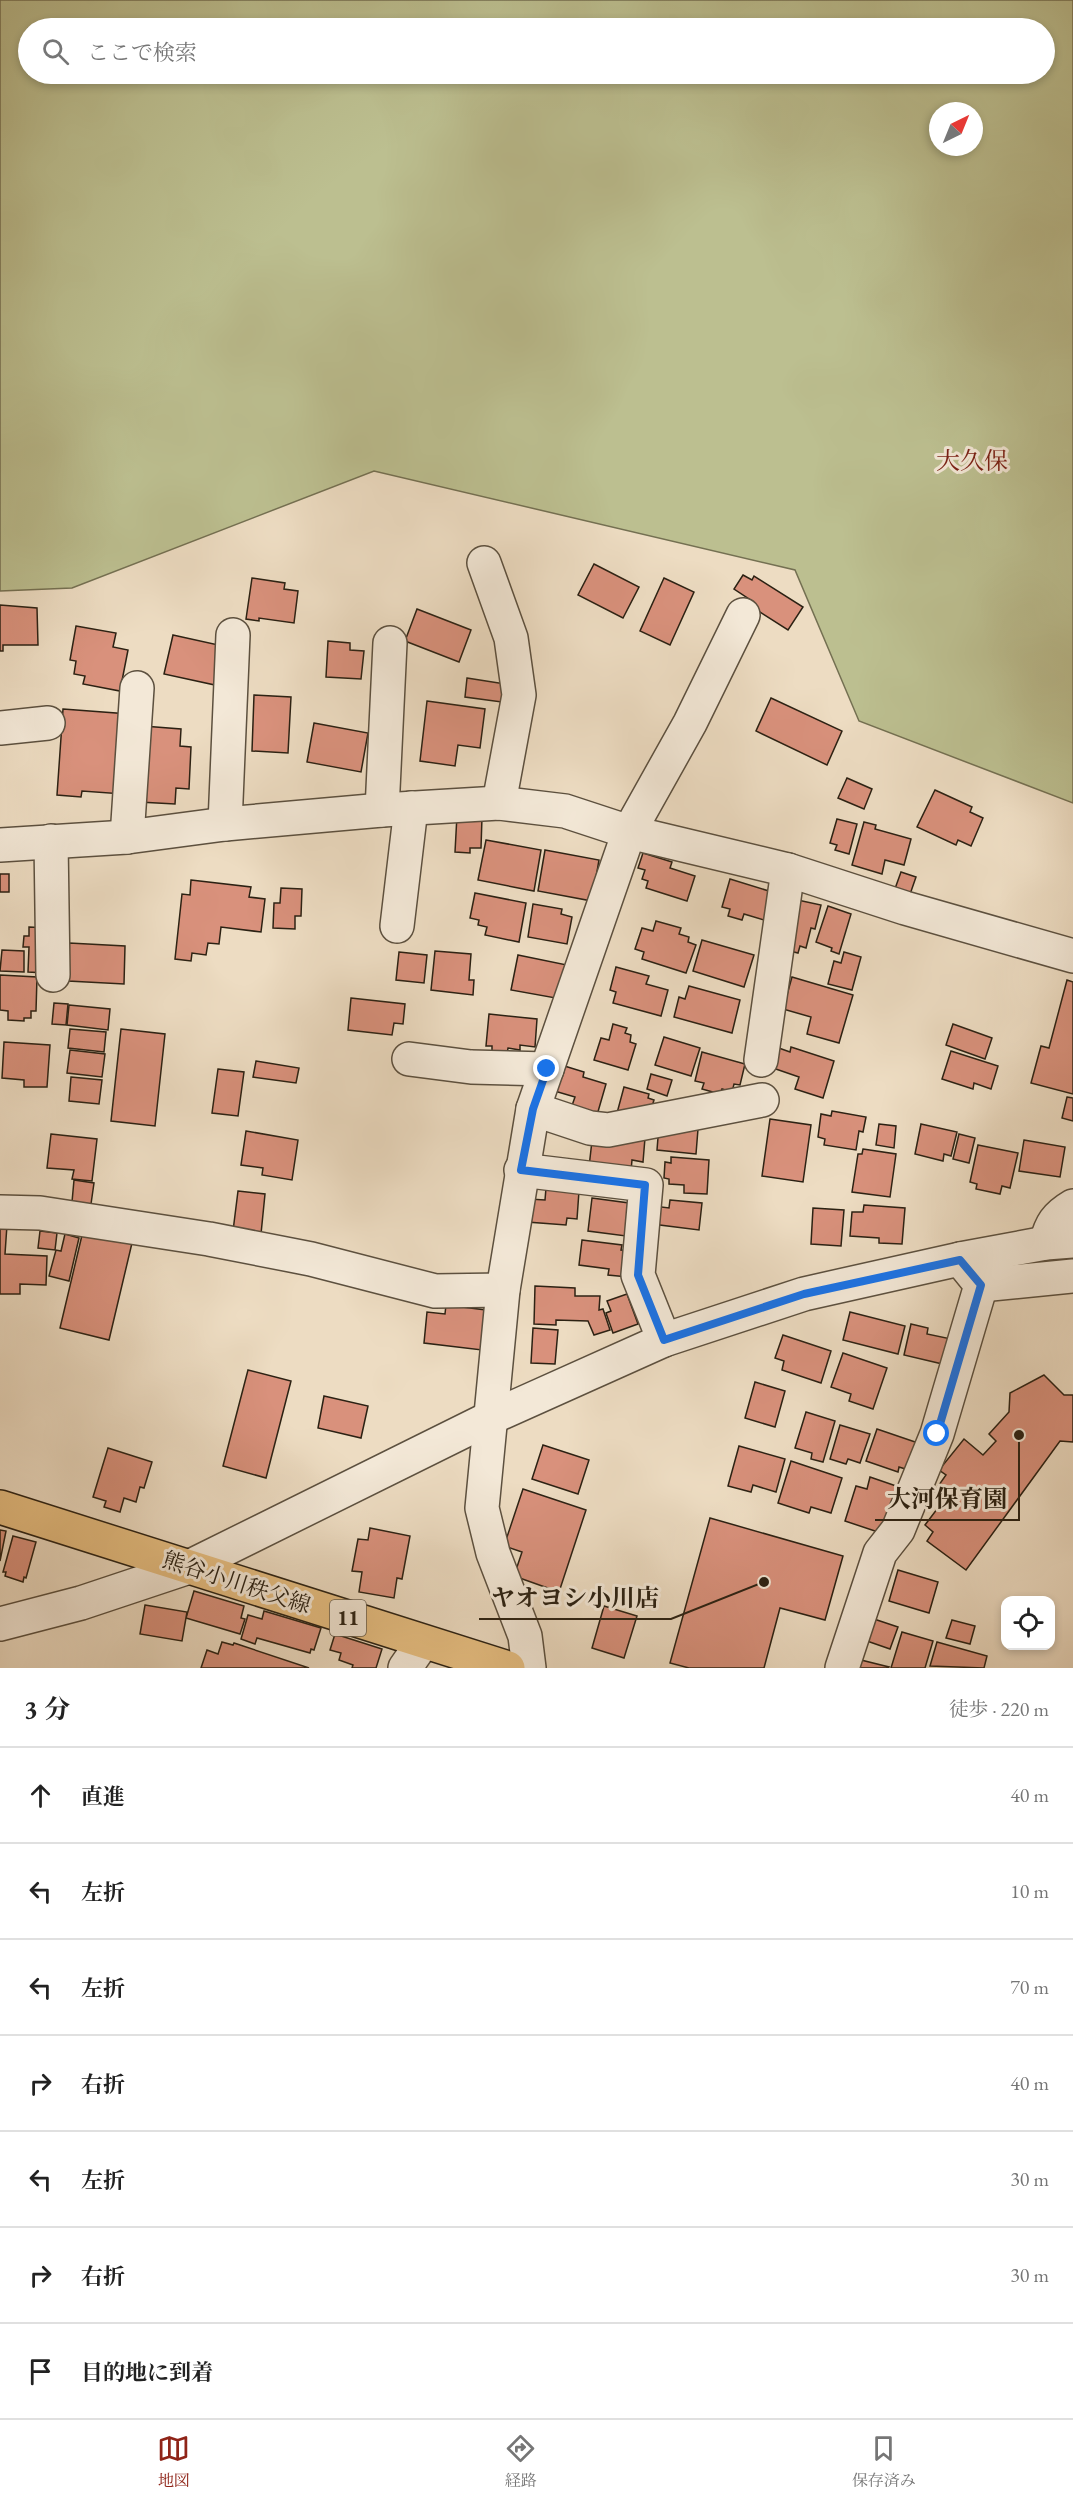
<!DOCTYPE html>
<html lang="ja">
<head>
<meta charset="utf-8">
<style>
  :root { --surface:#fff; --page:#f2f2f2; --text:#222; --muted:#767676; --line:#e0e0e0; --accent:#8f2418 }
  body { margin:0; font-family:"EB Garamond","Noto Serif JP",serif; background:var(--page); color:var(--text) }
  .controls { position:absolute; right:18px; bottom:18px; display:grid; overflow:hidden; border-radius:12px; box-shadow:0 3px 9px #0003 }
  .controls button { width:54px; height:54px; display:grid; place-items:center; padding:0; border:0; border-bottom:2px solid var(--line); background:var(--surface); color:var(--text); font:30px sans-serif }
  .compass { position:absolute; left:929px; top:102px; width:54px; height:54px; border-radius:50%; background:var(--surface); box-shadow:0 3px 9px #0003; rotate:43deg }
  .stop { position:absolute; width:18px; height:18px; margin:-14px; border:4px solid #1a73e8; border-radius:50%; background:#fff }
  .stop.end { background:#1a73e8; border-color:#fff; box-shadow:0 2px 6px #0008 }
  .list { margin:0; padding:0; list-style:none }
  h2 { display:flex; justify-content:space-between; align-items:center; height:78px; margin:0; padding:0 24px; font-size:26px }
  h2 small { font-size:20px; font-weight:400; color:var(--muted) }
  .list li { display:grid; grid-template-columns:39px 1fr auto; gap:18px; align-items:center; box-sizing:border-box; height:96px; padding:0 24px; border-top:2px solid var(--line) }
  .list b { display:block; font-size:22px; white-space:nowrap }
  .list em { font-size:20px; font-style:normal; color:var(--muted) }
  .icon { flex:none; width:33px; height:33px; fill:none; stroke:currentColor; stroke-width:2; stroke-linecap:round; stroke-linejoin:round }
  .map { position:relative; flex:none; width:1073px; height:1668px; overflow:hidden }
  .search { position:absolute; background:var(--surface); box-shadow:0 3px 9px #0003; left:18px; right:18px; top:18px; height:66px; display:flex; align-items:center; gap:15px; box-sizing:border-box; padding:0 21px; border-radius:33px; color:var(--muted); font-size:22px }
  .sheet { height:750px; background:var(--surface) }
  nav { display:flex; justify-content:space-around; align-items:center; box-sizing:border-box; height:84px; border-top:2px solid var(--line); background:var(--surface); font-size:16px; color:var(--muted) }
  nav a { display:grid; justify-items:center; gap:3px }
  nav .on { color:var(--accent) }
  .map>svg:first-child { display:block }
</style>
</head>
<body>
<div class="map">
<svg width="1073" height="1668" viewBox="0 0 1073 1668">
  <rect width="100%" height="100%" fill="#eddcc2"/>
  <filter id="stains"><feTurbulence type="fractalNoise" baseFrequency=".00333" numOctaves="4"/><feColorMatrix values="0 0 0 0 .2 0 0 0 0 .09 0 0 0 0 .02 0 0 0 .5 -.17"/></filter>
  <radialGradient id="worn" r=".72"><stop offset=".6" stop-color="#630" stop-opacity="0"/><stop offset="1" stop-color="#630" stop-opacity=".3"/></radialGradient>
  <path fill="#bcbf90" stroke="#747052" stroke-width="1.5" fill-rule="evenodd" d="M0 0H1073V803L859 721 795 570 374 471 72 588 0 591ZM28 28H1044V74H28ZM938 111H974V147H938Z"/>
  <g fill="#d9917c" stroke="#2b2113" stroke-width="1.5">
    <path d="M594 564 639 587 623 618 578 595Z"/>
    <path d="M743 575 752 580 754 576 803 607 788 630 746 603 749 599 734 589Z"/>
    <path d="M252 578 285 583 284 589 298 591 294 623 259 618V621L246 619Z"/>
    <path d="M664 578 694 592 670 645 640 631Z"/>
    <path d="M0 605 37 608 38 645H3V651H0Z"/>
    <path d="M417 609 471 630 459 662 405 641Z"/>
    <path d="M76 626 116 633 113 647 128 650 120 691 83 684 85 676 74 674 76 661 70 660Z"/>
    <path d="M173 635 223 646 215 685 164 674Z"/>
    <path d="M328 641 350 643V650L364 651 361 679 326 677Z"/>
    <path d="M467 678 511 685 509 703 465 697Z"/>
    <path d="M254 695 291 697 288 753 252 751Z"/>
    <path d="M771 698 842 731 827 765 756 731Z"/>
    <path d="M427 701 485 709 480 748 458 745 455 766 420 761Z"/>
    <path d="M63 709 129 714 123 794 82 791 81 797 57 795Z"/>
    <path d="M314 723 368 733 361 772 307 762Z"/>
    <path d="M143 726 181 729 180 746 191 747 189 789 176 788 175 804 139 802Z"/>
    <path d="M847 778 872 789 864 809 838 798Z"/>
    <path d="M935 790 972 807 970 812 983 818 971 846 958 840 956 845 917 827Z"/>
    <path d="M457 815 482 817 481 848H470V853L455 852Z"/>
    <path d="M837 819 857 824 849 854 835 850 837 845 830 843Z"/>
    <path d="M864 822 876 825 875 829 911 839 904 865 885 860 882 874 852 865Z"/>
    <path d="M486 840 541 850 534 891 478 880Z"/>
    <path d="M545 850 599 860 592 901 538 891Z"/>
    <path d="M643 853 672 862 670 868 695 876 687 901 646 888 648 881 642 879 645 870 638 868Z"/>
    <path d="M901 872 916 877 907 903 892 897Z"/>
    <rect x="0" y="874" width="9" height="18"/>
    <path d="M730 879 772 892 764 920 744 914 742 920 728 916 730 909 722 907Z"/>
    <path d="M191 880 251 887 249 897 265 899 261 932 221 927 219 944 208 943 206 955 192 953 191 961 175 959 182 894 190 895Z"/>
    <path d="M281 888 302 889 301 916H295V929L273 928 274 903H280Z"/>
    <path d="M475 893 526 903 519 942 485 935 487 927 478 925 479 920 470 918Z"/>
    <path d="M793 899 821 905 815 929 811 928 806 948 800 946 798 953 782 949Z"/>
    <path d="M533 904 562 909 561 914 572 917 567 944 528 937Z"/>
    <path d="M828 906 851 914 839 954 831 951 832 948 816 942Z"/>
    <path d="M656 921 681 928 679 934 689 937 688 942 696 945 686 973 642 959 644 952 635 949 642 928 653 931Z"/>
    <path d="M29 927 47 928 46 973 28 972 29 947H23L24 936H29Z"/>
    <path d="M702 940 754 955 744 987 693 971Z"/>
    <path d="M69 943 125 946 124 984 68 981Z"/>
    <path d="M2 950 24 951V972L0 971Z"/>
    <path d="M435 951 471 954 469 980H474L473 995 431 990Z"/>
    <path d="M399 952 427 955 424 983 396 980Z"/>
    <path d="M844 952 861 957 852 990 828 984 834 961 841 963Z"/>
    <path d="M518 955 567 965 561 999 511 990Z"/>
    <path d="M616 967 649 976 646 984 668 990 661 1016 613 1003 616 992 610 990Z"/>
    <path d="M0 975 37 977 36 1011H31V1018H24V1021L8 1020V1011L0 1010Z"/>
    <path d="M792 977 853 995 839 1043 807 1034 811 1017 783 1009Z"/>
    <path d="M1067 980 1073 982V1094L1031 1083 1041 1046 1049 1048Z"/>
    <path d="M689 986 740 1000 732 1033 674 1017 679 997 685 999Z"/>
    <path d="M351 998 405 1004 403 1024 394 1023 392 1035 348 1030Z"/>
    <path d="M54 1003 68 1004 66 1025 52 1024Z"/>
    <path d="M69 1005 110 1009 108 1030 67 1025Z"/>
    <path d="M489 1014 537 1019 535 1047 520 1045V1050L508 1048 507 1054 492 1053V1046H486Z"/>
    <path d="M613 1024 627 1028 625 1033 631 1035 630 1042 636 1044 628 1070 594 1060 601 1038 609 1040Z"/>
    <path d="M953 1024 992 1038 985 1059 946 1045Z"/>
    <path d="M70 1029 106 1032 104 1052 68 1048Z"/>
    <path d="M121 1029 165 1034 155 1126 111 1121Z"/>
    <path d="M664 1037 700 1048 691 1076 655 1065Z"/>
    <path d="M4 1042 50 1045 47 1087H24V1080L2 1078Z"/>
    <path d="M776 1047 790 1052 791 1047 834 1061 823 1098 795 1089 799 1077 770 1067Z"/>
    <path d="M70 1050 105 1054 102 1077 67 1073Z"/>
    <path d="M951 1051 998 1066 991 1089 974 1083 973 1089 942 1079Z"/>
    <path d="M702 1052 745 1064 740 1085 734 1084 732 1092 722 1089 720 1094 702 1089 704 1083 695 1081Z"/>
    <path d="M256 1061 299 1068 296 1083 253 1077Z"/>
    <path d="M558 1064 584 1072 583 1077 606 1084 595 1122 569 1114 575 1097 551 1090Z"/>
    <path d="M218 1069 244 1072 238 1116 212 1113Z"/>
    <path d="M651 1074 672 1080 667 1096 647 1089Z"/>
    <path d="M71 1077 102 1080 99 1104 69 1101Z"/>
    <path d="M624 1087 649 1094 648 1098 654 1100 649 1116 617 1113Z"/>
    <path d="M1067 1097 1073 1098V1121L1062 1118Z"/>
    <path d="M832 1111 866 1117 863 1132 859 1131 856 1150 824 1145 825 1139 818 1137 821 1114 831 1116Z"/>
    <path d="M770 1119 811 1125 803 1182 762 1176Z"/>
    <path d="M879 1124 896 1126 894 1148 876 1145Z"/>
    <path d="M921 1124 957 1132 951 1156 944 1154 943 1161 915 1154Z"/>
    <path d="M659 1125 698 1129 696 1154 657 1150Z"/>
    <path d="M246 1131 298 1140 292 1180 262 1175 263 1168 241 1165Z"/>
    <path d="M593 1132 645 1138 643 1162 632 1160 631 1171 589 1167Z"/>
    <path d="M51 1134 97 1139 92 1181 72 1179 74 1170 47 1168Z"/>
    <path d="M959 1134 975 1138 969 1163 953 1159Z"/>
    <path d="M1024 1140 1065 1147 1060 1177 1019 1171Z"/>
    <path d="M978 1145 1018 1153 1010 1188 1002 1186 1000 1194 976 1189 977 1184 970 1182Z"/>
    <path d="M863 1149 896 1154 890 1197 852 1192 858 1154H862Z"/>
    <path d="M671 1157 709 1160 707 1194 684 1193V1185L669 1184V1179L664 1178 665 1162 671 1163Z"/>
    <path d="M74 1180 94 1183 91 1204 72 1202Z"/>
    <path d="M546 1188 579 1191 577 1219 567 1218 566 1225 527 1222 529 1199 545 1200Z"/>
    <path d="M238 1191 265 1194 261 1234 233 1231Z"/>
    <path d="M592 1198 629 1203 626 1236 588 1231Z"/>
    <path d="M670 1200 702 1203 699 1230 652 1224 654 1206 669 1208Z"/>
    <path d="M864 1205 905 1208 902 1244 879 1243V1238L850 1236 852 1212H863Z"/>
    <path d="M813 1208 844 1210 841 1246 811 1244Z"/>
    <path d="M0 1225H7L5 1254 47 1256 46 1285 20 1284V1294H0Z"/>
    <path d="M40 1231 57 1233 55 1250 38 1248Z"/>
    <path d="M83 1231 132 1243 109 1340 60 1328Z"/>
    <path d="M65 1234 79 1238 69 1281 49 1276 56 1250 61 1251Z"/>
    <path d="M582 1240 622 1245 621 1250 631 1251 628 1277 608 1275 609 1269 579 1265Z"/>
    <path d="M535 1286 575 1288V1296H600L599 1310 603 1309 610 1330 594 1335 588 1321 556 1320V1325L534 1324Z"/>
    <path d="M627 1294 638 1324 613 1333 606 1313 611 1311 607 1301Z"/>
    <path d="M446 1305 486 1310 482 1350 424 1343 427 1312 445 1314Z"/>
    <path d="M850 1312 905 1326 898 1354 843 1340Z"/>
    <path d="M911 1324 928 1328 927 1334 956 1340 951 1366 904 1355Z"/>
    <path d="M533 1328 558 1330 555 1364 531 1363Z"/>
    <path d="M783 1335 831 1351 821 1383 782 1370 784 1361 775 1358Z"/>
    <path d="M843 1353 887 1368 873 1409 849 1401 851 1394 831 1387Z"/>
    <path d="M248 1370 291 1381 266 1478 223 1466Z"/>
    <path d="M1044 1375 1064 1395H1073V1442L1060 1441 966 1570 927 1541 933 1532 925 1525 944 1500 934 1492 946 1475 939 1470 964 1439 983 1455 996 1441 989 1434 1009 1412 1010 1393Z"/>
    <path d="M755 1382 785 1391 775 1427 745 1418Z"/>
    <path d="M324 1396 368 1406 361 1438 318 1428Z"/>
    <path d="M806 1412 835 1421 823 1462 811 1459 812 1453 795 1448Z"/>
    <path d="M840 1425 870 1434 860 1463 848 1459 846 1464 830 1459Z"/>
    <path d="M877 1429 924 1445 915 1472 899 1467 898 1472 866 1461Z"/>
    <path d="M543 1445 589 1460 578 1494 532 1479Z"/>
    <path d="M739 1446 785 1459 776 1492 753 1485 751 1492 728 1486Z"/>
    <path d="M108 1448 152 1462 144 1488 140 1487 136 1502 124 1498 120 1512 104 1507 106 1501 93 1497Z"/>
    <path d="M791 1461 842 1478 831 1513 811 1507 809 1513 778 1503Z"/>
    <path d="M870 1477 902 1488 887 1535 845 1521 856 1486 867 1489Z"/>
    <path d="M523 1489 586 1510 559 1592 514 1576 522 1552 504 1546Z"/>
    <path d="M710 1518 843 1556 825 1620 780 1608 764 1668H689L670 1663Z"/>
    <path d="M370 1528 410 1536 402 1579 397 1578 394 1598 359 1592 362 1572 352 1571 358 1539 368 1540Z"/>
    <path d="M0 1530 6 1531 0 1561Z"/>
    <path d="M13 1536 36 1542 26 1578 24 1577 23 1582 5 1576 6 1572H3Z"/>
    <path d="M898 1570 938 1582 929 1613 889 1601Z"/>
    <path d="M194 1591 244 1606 241 1618 245 1619 240 1634 186 1618Z"/>
    <path d="M145 1605 187 1612 182 1641 140 1634Z"/>
    <path d="M604 1606 637 1616 624 1658 592 1648Z"/>
    <path d="M264 1611 321 1628 314 1650 311 1649 310 1653 257 1638 255 1644 241 1639 248 1615 262 1619Z"/>
    <path d="M871 1618 898 1627 890 1649 864 1640Z"/>
    <path d="M952 1620 975 1626 970 1644 946 1638Z"/>
    <path d="M902 1632 933 1641 925 1668H891Z"/>
    <path d="M335 1634 382 1649 376 1668H352L353 1665 339 1660 341 1653 330 1650Z"/>
    <path d="M222 1642 233 1645 234 1643 309 1668H201L207 1650 218 1654Z"/>
    <path d="M937 1642 987 1656 984 1668 930 1666Z"/>
    <path d="M857 1659 889 1667 888 1668H855Z"/>
  </g>
  <g fill="none" stroke-linecap="round" stroke-linejoin="round">
    <defs>
      <g id="minor">
        <path d="M484 563 511 638 519 695 499 803"/>
        <path d="M0 728 48 723"/>
        <path d="M382 810 390 643"/>
        <path d="M225 824 233 635"/>
        <path d="M127 837 137 688"/>
        <path d="M51 841 53 975"/>
        <path d="M0 845 127 837 225 824 382 810 499 803 565 811 629 832 788 870 905 908 1073 956"/>
        <path d="M397 926 411 808"/>
        <path d="M409 1059 471 1067 547 1069"/>
        <path d="M761 1060 788 870"/>
        <path d="M533 1109 590 1128 608 1130 762 1100"/>
        <path d="M521 1170 646 1185 638 1275 664 1340"/>
        <path d="M0 1212 40 1213 209 1239 311 1259 435 1291 503 1290"/>
        <path d="M1046 1243C1051 1224 1056 1216 1073 1206"/>
        <path d="M981 1285 1073 1276"/>
        <path d="M0 1624 81 1603 189 1567 490 1418 664 1340 804 1294 960 1259 1046 1243 1073 1241"/>
        <path d="M405 1668 423 1642"/>
        <path d="M529 1668 525 1636 493 1553 482 1508 503 1290 533 1109 629 832 690 723 743 615"/>
        <path d="M842 1668 880 1553 898 1530 937 1434 981 1285 960 1259"/>
      </g>
      <path id="major" d="M0 1507 508 1668"/>
    </defs>
    <use href="#minor" stroke="#5c503f" stroke-width="36"/>
    <use href="#major" stroke="#2b2113" stroke-width="36"/>
    <use href="#minor" stroke="#f3e8d7" stroke-width="33"/>
    <use href="#major" stroke="#e6be81" stroke-width="33"/>
  </g>
  <g fill="none" stroke-linecap="round" stroke-linejoin="round">
    <path stroke="#1a73e8" stroke-width="8" d="M547 1069 533 1109 521 1170 645 1185 638 1275 664 1340 804 1294 960 1260 981 1285 937 1434"/>
  </g>
  <g text-anchor="middle" stroke-width="6" stroke-linejoin="round" paint-order="stroke">
    <rect fill="#f3e8d7" stroke="#675d4e" stroke-width="1.5" x="330" y="1600" width="36" height="36" rx="4.5"/>
    <g font-size="21" font-weight="bold" fill="#2b2113">
      <text x="348" y="1625">11</text>
    </g>
    <g font-size="22" fill="#2b2113" stroke="#f3e8d7">
      <text transform="translate(237 1582) rotate(18)" y="8">熊谷小川秩父線</text>
    </g>
    <g font-size="24" fill="#7a1f14" stroke="#f3e8d7">
      <text x="972" y="469">大久保</text>
    </g>
  </g>
  <path fill="none" stroke="#2b2113" stroke-width="2" d="M1019 1435L1019 1520H875M764 1582L671 1619H479"/>
  <g fill="#2b2113" stroke="#f3e8d7" stroke-width="2">
    <circle cx="1019" cy="1435" r="6"/>
    <circle cx="764" cy="1582" r="6"/>
  </g>
  <g font-size="24" text-anchor="middle" font-weight="bold" fill="#2b2113" stroke="#f3e8d7" stroke-width="6" stroke-linejoin="round" paint-order="stroke">
    <text x="947" y="1507">大河保育園</text>
    <text x="575" y="1606">ヤオヨシ小川店</text>
  </g>
  <rect width="100%" height="100%" filter="url(#stains)"/>
  <rect width="100%" height="100%" fill="url(#worn)"/>
</svg>
<div class="controls">
<button><svg class="icon" aria-label="locate" viewBox="0 0 24 24"><circle cx="12" cy="12" r="6"/><path d="M12 2v4M12 18v4M2 12h4M18 12h4"/></svg></button>
</div>
<svg class="compass" viewBox="-18 -18 36 36"><path d="M0-13l5 13h-10z" fill="#e53935"/><path d="M0 13l5-13h-10z" fill="#767676"/></svg>
<div class="stop" style="left:937px;top:1434px"></div>
<div class="stop end" style="left:547px;top:1069px"></div>
<div class="search"><svg class="icon" aria-label="search" viewBox="0 0 24 24"><circle cx="10" cy="10" r="6"/><path d="M15 15l6 6"/></svg>ここで検索</div>
</div>
<section class="sheet">
<h2>3 分<small>徒歩 · 220 m</small></h2>
<ul class="list">
<li><svg class="icon" aria-label="ahead" viewBox="0 0 24 24"><path d="M12 20V5M6 11l6-6 6 6"/></svg><div><b>直進</b></div><em>40 m</em></li>
<li><svg class="icon" aria-label="left" viewBox="0 0 24 24"><path d="M17 20v-9H6M10 6l-5 5 5 5"/></svg><div><b>左折</b></div><em>10 m</em></li>
<li><svg class="icon" aria-label="left" viewBox="0 0 24 24"><path d="M17 20v-9H6M10 6l-5 5 5 5"/></svg><div><b>左折</b></div><em>70 m</em></li>
<li><svg class="icon" aria-label="right" viewBox="0 0 24 24"><path d="M7 20v-9h11M14 6l5 5-5 5"/></svg><div><b>右折</b></div><em>40 m</em></li>
<li><svg class="icon" aria-label="left" viewBox="0 0 24 24"><path d="M17 20v-9H6M10 6l-5 5 5 5"/></svg><div><b>左折</b></div><em>30 m</em></li>
<li><svg class="icon" aria-label="right" viewBox="0 0 24 24"><path d="M7 20v-9h11M14 6l5 5-5 5"/></svg><div><b>右折</b></div><em>30 m</em></li>
<li><svg class="icon" aria-label="arrive" viewBox="0 0 24 24"><path d="M6 21V4h12l-3 4 3 4H6"/></svg><div><b>目的地に到着</b></div></li>
</ul>
</section>
<nav>
<a class="on"><svg class="icon" aria-label="map" viewBox="0 0 24 24"><path d="M3 6l6-2 6 2 6-2v14l-6 2-6-2-6 2zM9 4v14M15 6v14"/></svg>地図</a>
<a><svg class="icon" aria-label="directions" viewBox="0 0 24 24"><path d="M12 3l9 9-9 9-9-9zM9 14v-3h6M13 9l2 2-2 2"/></svg>経路</a>
<a><svg class="icon" aria-label="saved" viewBox="0 0 24 24"><path d="M7 4h10v16l-5-4-5 4z"/></svg>保存済み</a>
</nav>
</body>
</html>
